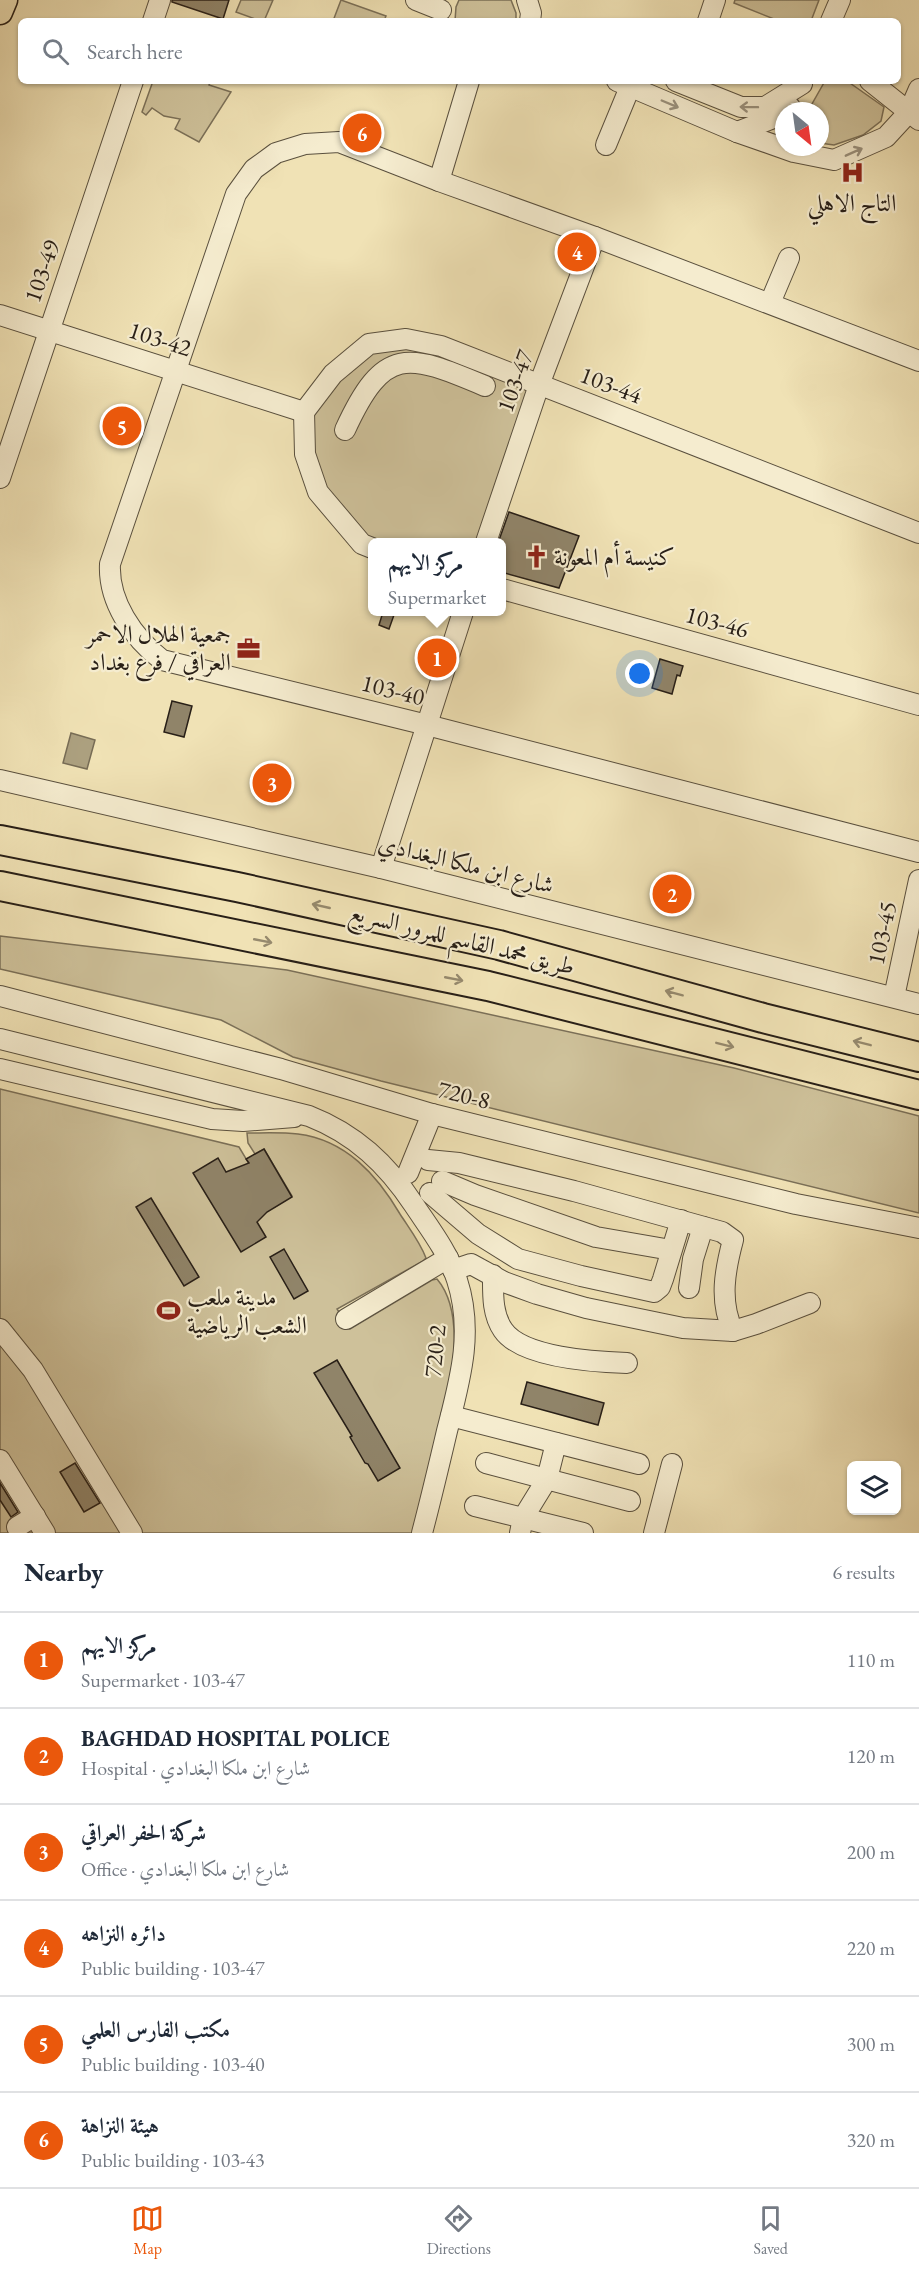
<!DOCTYPE html>
<html lang="en">
<head>
<meta charset="utf-8">
<style>
  :root { --surface:#fff; --page:#f6f6f7; --text:#1f2937; --muted:#747a83; --line:#e0e1e3; --accent:#ea580c }
  body { margin:0; font-family:"EB Garamond",Amiri,serif; background:var(--page); color:var(--text) }
  .controls { position:absolute; right:18px; bottom:18px; display:grid; overflow:hidden; border-radius:9px; box-shadow:0 2px 4px #0004 }
  .controls button { width:54px; height:54px; display:grid; place-items:center; padding:0; border:0; border-bottom:2px solid var(--line); background:var(--surface); color:var(--text); font:30px sans-serif }
  .compass { position:absolute; left:775px; top:102px; width:54px; height:54px; border-radius:50%; background:var(--surface); box-shadow:0 2px 4px #0004; rotate:151deg }
  .you { position:absolute; left:640px; top:674px; width:21px; height:21px; margin:-15px; border:4px solid #fff; border-radius:50%; background:#1a73e8; box-shadow:0 0 0 9px #1a73e833 }
  .badge { display:grid; place-items:center; width:39px; height:39px; border-radius:50%; background:var(--accent); color:#fff; font-size:20px; font-weight:700 }
  .pin { position:absolute; translate:-50% -50%; border:3px solid #fff; box-shadow:0 2px 6px #0006 }
  .popup { position:absolute; left:368px; top:538px; width:138px; height:78px; box-sizing:border-box; display:grid; place-content:center; border-radius:9px; background:var(--surface); filter:drop-shadow(0 2px 4px #0005); font-size:20px; white-space:nowrap; color:var(--muted) }
  .popup b { font-size:22px; color:var(--text) }
  .popup::after { content:''; position:absolute; left:50%; top:100%; margin-left:-12px; border:12px solid transparent; border-top-color:var(--surface) }
  .list { margin:0; padding:0; list-style:none }
  h2 { display:flex; justify-content:space-between; align-items:center; height:78px; margin:0; padding:0 24px; font-size:26px }
  h2 small { font-size:20px; font-weight:400; color:var(--muted) }
  .list li { display:grid; grid-template-columns:39px 1fr auto; gap:18px; align-items:center; box-sizing:border-box; height:96px; padding:0 24px; border-top:2px solid var(--line) }
  .list b { display:block; font-size:22px; white-space:nowrap }
  .list p { margin:0; font-size:20px; white-space:nowrap; color:var(--muted) }
  .list em { font-size:20px; font-style:normal; color:var(--muted) }
  .icon { flex:none; width:33px; height:33px; fill:none; stroke:currentColor; stroke-width:2; stroke-linecap:round; stroke-linejoin:round }
  .map { position:relative; flex:none; width:919px; height:1533px; overflow:hidden }
  .search { position:absolute; background:var(--surface); box-shadow:0 2px 4px #0004; left:18px; right:18px; top:18px; height:66px; display:flex; align-items:center; gap:15px; box-sizing:border-box; padding:0 21px; border-radius:9px; color:var(--muted); font-size:22px }
  .sheet { height:654px; background:var(--surface) }
  nav { display:flex; justify-content:space-around; align-items:center; box-sizing:border-box; height:84px; border-top:2px solid var(--line); background:var(--surface); font-size:16px; color:var(--muted) }
  nav a { display:grid; justify-items:center; gap:3px }
  nav .on { color:var(--accent) }
  .map>svg:first-child { display:block }
</style>
</head>
<body>
<div class="map">
<svg width="919" height="1533" viewBox="0 0 919 1533">
  <rect width="100%" height="100%" fill="#f0e2b5"/>
  <filter id="stains"><feTurbulence type="fractalNoise" baseFrequency=".00333" numOctaves="4"/><feColorMatrix values="0 0 0 0 .2 0 0 0 0 .09 0 0 0 0 .02 0 0 0 .5 -.17"/></filter>
  <radialGradient id="worn" r=".72"><stop offset=".6" stop-color="#630" stop-opacity="0"/><stop offset="1" stop-color="#630" stop-opacity=".3"/></radialGradient>
  <g fill="#cec19a" stroke="#7b7058" stroke-width="1.5">
    <path d="M241 0H273L264 21H261L236 12Z"/>
    <path d="M341 0 386 16 384 21H333Z"/>
    <path d="M459 0H511L516 13V21H455L456 7Z"/>
    <path d="M735 0H819L811 21H779L734 3Z"/>
    <path d="M153 81H210L209 85 231 92 199 142 175 129 180 119 164 116 152 108 146 115 142 112Z"/>
    <path d="M825 81H847L884 107 881 121 863 135 834 145 820 143V111H808Z"/>
    <path d="M362 341 441 346 539 385 481 542H372L318 492 304 412Z"/>
    <path d="M0 936 287 970 734 1068 919 1116V1213L381 1081 293 1057 221 1020 0 969Z"/>
    <path d="M0 1089 239 1147 275 1207 292 1196 264 1149 255 1154 248 1143 247 1133C263 1133 281 1132 298 1134 346 1140 377 1175 400 1214 409 1228 420 1242 426 1258L423 1261 337 1309 350 1329 432 1280 437 1279C471 1319 446 1403 436 1448 429 1476 422 1505 416 1533H0Z"/>
  </g>
  <path fill="#aca07f" stroke="#776c55" stroke-width="1.5" d="M71 733 95 740 87 769 63 763Z"/>
  <g fill="#908469" stroke="#281f17" stroke-width="1.5">
    <path d="M172 0H229L223 19 172 2Z"/>
    <path d="M509 512 579 536 559 588 501 572V543H498Z"/>
    <path d="M383 612H395L389 629 379 625Z"/>
    <path d="M660 659 683 666 680 676 677 675 672 694 652 688Z"/>
    <path d="M172 701 192 706 184 737 164 732Z"/>
    <path d="M264 1149 292 1197 267 1212 257 1222 266 1237 241 1252 193 1173 218 1158 226 1172 249 1163 246 1159Z"/>
    <path d="M151 1198 199 1277 184 1286 136 1207Z"/>
    <path d="M284 1249 308 1291 294 1299 270 1257Z"/>
    <path d="M337 1360 400 1468 378 1481 368 1464 365 1463 350 1437 352 1436 314 1373Z"/>
    <path d="M527 1382 604 1403 598 1425 521 1404Z"/>
    <path d="M75 1463 100 1503 84 1512 60 1472Z"/>
    <path d="M0 1483 18 1512 11 1517 0 1500Z"/>
  </g>
  <g fill="none" stroke-linecap="round" stroke-linejoin="round">
    <defs>
      <g id="minor">
        <path d="M416 0 441 10"/>
        <path d="M527 0 531 13 530 21"/>
        <path d="M153 21 160 0"/>
        <path d="M708 21 715 0"/>
        <path d="M831 21 840 0"/>
        <path d="M617 81 737 132 794 152 834 160 886 137 909 112 919 89"/>
        <path d="M676 81 741 107H765L802 84"/>
        <path d="M870 81 919 120"/>
        <path d="M737 132 771 119 790 107"/>
        <path d="M606 145 630 87"/>
        <path d="M439 181 469 81"/>
        <path d="M770 303 789 258"/>
        <path d="M0 315 304 412"/>
        <path d="M919 361 595 237 439 181 339 142 305 144 276 153 254 169 236 194 110 564C108 601 133 638 162 660L427 725 919 852"/>
        <path d="M304 412 333 374 369 344 406 339 441 346 919 533"/>
        <path d="M304 412 305 454 318 492 362 544 372 548"/>
        <path d="M345 430C384 345 407 353 485 386"/>
        <path d="M0 478 133 81"/>
        <path d="M486 542 539 385 595 237"/>
        <path d="M502 589 919 705"/>
        <path d="M0 780 381 868 919 1004"/>
        <path d="M381 868 463 612"/>
        <path d="M0 996 281 1069 432 1114 796 1204 919 1228"/>
        <path d="M894 997 919 880"/>
        <path d="M0 1039 309 1116C355 1134 387 1164 414 1205 430 1229 448 1252 457 1280 474 1332 460 1380 447 1431 439 1465 431 1499 422 1533"/>
        <path d="M0 1069 212 1119 243 1121 294 1117"/>
        <path d="M428 1160 459 1163 574 1191 722 1232 733 1240C725 1270 719 1301 733 1331"/>
        <path d="M408 1173 432 1114"/>
        <path d="M442 1181 475 1195 596 1237 671 1250"/>
        <path d="M430 1193 478 1234 518 1259 581 1276 654 1292 660 1287 663 1279 681 1220"/>
        <path d="M453 1270 471 1264 504 1282 537 1294 586 1308 683 1328 733 1331 756 1324 810 1303"/>
        <path d="M493 1275C493 1294 492 1314 503 1330 522 1358 595 1362 627 1363"/>
        <path d="M689 1288 693 1259 703 1227"/>
        <path d="M346 1319 448 1258"/>
        <path d="M0 1329 33 1370 132 1533"/>
        <path d="M451 1416 639 1464"/>
        <path d="M0 1460 45 1533"/>
        <path d="M486 1463 630 1501"/>
        <path d="M475 1506 583 1533"/>
        <path d="M17 1527 35 1516"/>
        <path d="M520 1533 523 1518 547 1479 556 1443"/>
        <path d="M654 1533 672 1464"/>
      </g>
      <path id="major" d="M0 12 5 0"/>
      <g id="highway">
        <path d="M0 840 237 887 499 945 763 1018 919 1057"/>
        <path d="M0 886 488 986 919 1095"/>
      </g>
    </defs>
    <use href="#minor" stroke="#5a503e" stroke-width="22"/>
    <use href="#major" stroke="#281f17" stroke-width="27"/>
    <use href="#highway" stroke="#281f17" stroke-width="32"/>
    <use href="#minor" stroke="#f5eccf" stroke-width="20"/>
    <use href="#major" stroke="#f0e2b5" stroke-width="24"/>
    <use href="#highway" stroke="#f0e2b5" stroke-width="28"/>
  </g>
  <defs><path id="oneway-shaft" d="M-6 0H5M1.5-3L5.5 0L1.5 3" fill="none" stroke-width="1.6" stroke-linecap="round" stroke-linejoin="round" transform="scale(1.5)"/></defs>
  <g stroke="#99907c">
    <use href="#oneway-shaft" transform="translate(670 104) rotate(23)"/>
    <use href="#oneway-shaft" transform="translate(749 107) rotate(-179)"/>
    <use href="#oneway-shaft" transform="translate(854 152) rotate(-24)"/>
  </g>
  <g stroke="#968a6e">
    <use href="#oneway-shaft" transform="translate(321 906) rotate(-167)"/>
    <use href="#oneway-shaft" transform="translate(263 941) rotate(11)"/>
    <use href="#oneway-shaft" transform="translate(454 979) rotate(11)"/>
    <use href="#oneway-shaft" transform="translate(674 993) rotate(-165)"/>
    <use href="#oneway-shaft" transform="translate(862 1043) rotate(-166)"/>
    <use href="#oneway-shaft" transform="translate(725 1045) rotate(14)"/>
  </g>
  <defs>
    <symbol id="hospital-bare" viewBox="-9 -9 18 18"><path d="M-5-5h3v3.5h4V-5h3V5h-3V1.5h-4V5h-3Z" fill="#8f2418" stroke="#f5eccf" stroke-width="2.5" paint-order="stroke"/></symbol>
    <symbol id="church-bare" viewBox="-9 -9 18 18"><path d="M-1.2-6h2.4v3.5h3.3v2.4h-3.3V6h-2.4V-.1h-3.3v-2.4h3.3Z" fill="#8f2418" stroke="#f5eccf" stroke-width="2.5" paint-order="stroke"/></symbol>
    <symbol id="office-bare" viewBox="-9 -9 18 18"><path d="M-6-3h4V-5.5h4V-3h4V5H-6ZM-1-4.5V-3h2v-1.5ZM-6 0V1H6V0Z" fill="#8f2418" stroke="#f5eccf" stroke-width="2.5" paint-order="stroke"/></symbol>
    <symbol id="stadium-bare" viewBox="-9 -9 18 18"><path d="M0-5a6.5 5 0 1 0 0 10a6.5 5 0 1 0 0-10ZM-3.5-1.8h7v3.6h-7Z" fill="#8f2418" stroke="#f5eccf" stroke-width="2.5" paint-order="stroke"/></symbol>
  </defs>
  <g fill-rule="evenodd">
    <use href="#hospital-bare" x="836" y="156" width="33" height="33"/>
    <use href="#church-bare" x="520" y="540" width="33" height="33"/>
    <use href="#office-bare" x="232" y="632" width="33" height="33"/>
    <use href="#stadium-bare" x="152" y="1294" width="33" height="33"/>
  </g>
  <g text-anchor="middle" stroke-width="4.5" stroke-linejoin="round" paint-order="stroke">
    <g font-size="24" fill="#281f17" stroke="#f5eccf" text-anchor="start">
      <text x="852" y="211" text-anchor="middle">التاج الاهلي</text>
      <text x="554" y="565">كنيسة أم المعونة</text>
      <text x="231" y="642" text-anchor="end">جمعية الهلال الاحمر<tspan x="231" dy="28">العراقي / فرع بغداد</tspan></text>
      <text x="187" y="1305">مدينة ملعب<tspan x="187" dy="28">الشعب الرياضية</tspan></text>
    </g>
    <g font-size="24" fill="#281f17" stroke="#f5eccf">
      <text transform="translate(42 271) rotate(-71)" y="8">103-49</text>
      <text transform="translate(160 339) rotate(18)" y="8">103-42</text>
      <text transform="translate(515 381) rotate(-70)" y="8">103-47</text>
      <text transform="translate(611 385) rotate(21)" y="8">103-44</text>
      <text transform="translate(717 622) rotate(15)" y="8">103-46</text>
      <text transform="translate(393 690) rotate(14)" y="8">103-40</text>
      <text transform="translate(466 864) rotate(14)" y="8">شارع ابن ملكا البغدادي</text>
      <text transform="translate(882 933) rotate(-78)" y="8">103-45</text>
      <text transform="translate(462 939) rotate(14)" y="8">طريق محمد القاسم للمرور السريع</text>
      <text transform="translate(464 1095) rotate(14)" y="8">720-8</text>
      <text transform="translate(435 1351) rotate(-84)" y="8">720-2</text>
    </g>
  </g>
  <rect width="100%" height="100%" filter="url(#stains)"/>
  <rect width="100%" height="100%" fill="url(#worn)"/>
</svg>
<div class="controls">
<button><svg class="icon" aria-label="layers" viewBox="0 0 24 24"><path d="M12 4l9 5-9 5-9-5zM3 14l9 5 9-5"/></svg></button>
</div>
<svg class="compass" viewBox="-18 -18 36 36"><path d="M0-13l5 13h-10z" fill="#e53935"/><path d="M0 13l5-13h-10z" fill="#747a83"/></svg>
<div class="you"></div>
<div class="pin badge" style="left:437px;top:658px">1</div>
<div class="popup"><b>مركز الايهم</b>Supermarket</div>
<div class="pin badge" style="left:672px;top:894px">2</div>
<div class="pin badge" style="left:272px;top:783px">3</div>
<div class="pin badge" style="left:577px;top:252px">4</div>
<div class="pin badge" style="left:122px;top:426px">5</div>
<div class="pin badge" style="left:362px;top:133px">6</div>
<div class="search"><svg class="icon" aria-label="search" viewBox="0 0 24 24"><circle cx="10" cy="10" r="6"/><path d="M15 15l6 6"/></svg>Search here</div>
</div>
<section class="sheet">
<h2>Nearby<small>6 results</small></h2>
<ul class="list">
<li><span class="badge">1</span><div><b>مركز الايهم</b><p>Supermarket · 103-47</p></div><em>110 m</em></li>
<li><span class="badge">2</span><div><b>BAGHDAD HOSPITAL POLICE</b><p>Hospital · شارع ابن ملكا البغدادي</p></div><em>120 m</em></li>
<li><span class="badge">3</span><div><b>شركة الحفر العراقي</b><p>Office · شارع ابن ملكا البغدادي</p></div><em>200 m</em></li>
<li><span class="badge">4</span><div><b>دائره النزاهه</b><p>Public building · 103-47</p></div><em>220 m</em></li>
<li><span class="badge">5</span><div><b>مكتب الفارس العلمي</b><p>Public building · 103-40</p></div><em>300 m</em></li>
<li><span class="badge">6</span><div><b>هيئة النزاهة</b><p>Public building · 103-43</p></div><em>320 m</em></li>
</ul>
</section>
<nav>
<a class="on"><svg class="icon" aria-label="map" viewBox="0 0 24 24"><path d="M3 6l6-2 6 2 6-2v14l-6 2-6-2-6 2zM9 4v14M15 6v14"/></svg>Map</a>
<a><svg class="icon" aria-label="directions" viewBox="0 0 24 24"><path d="M12 3l9 9-9 9-9-9zM9 14v-3h6M13 9l2 2-2 2"/></svg>Directions</a>
<a><svg class="icon" aria-label="saved" viewBox="0 0 24 24"><path d="M7 4h10v16l-5-4-5 4z"/></svg>Saved</a>
</nav>
</body>
</html>
